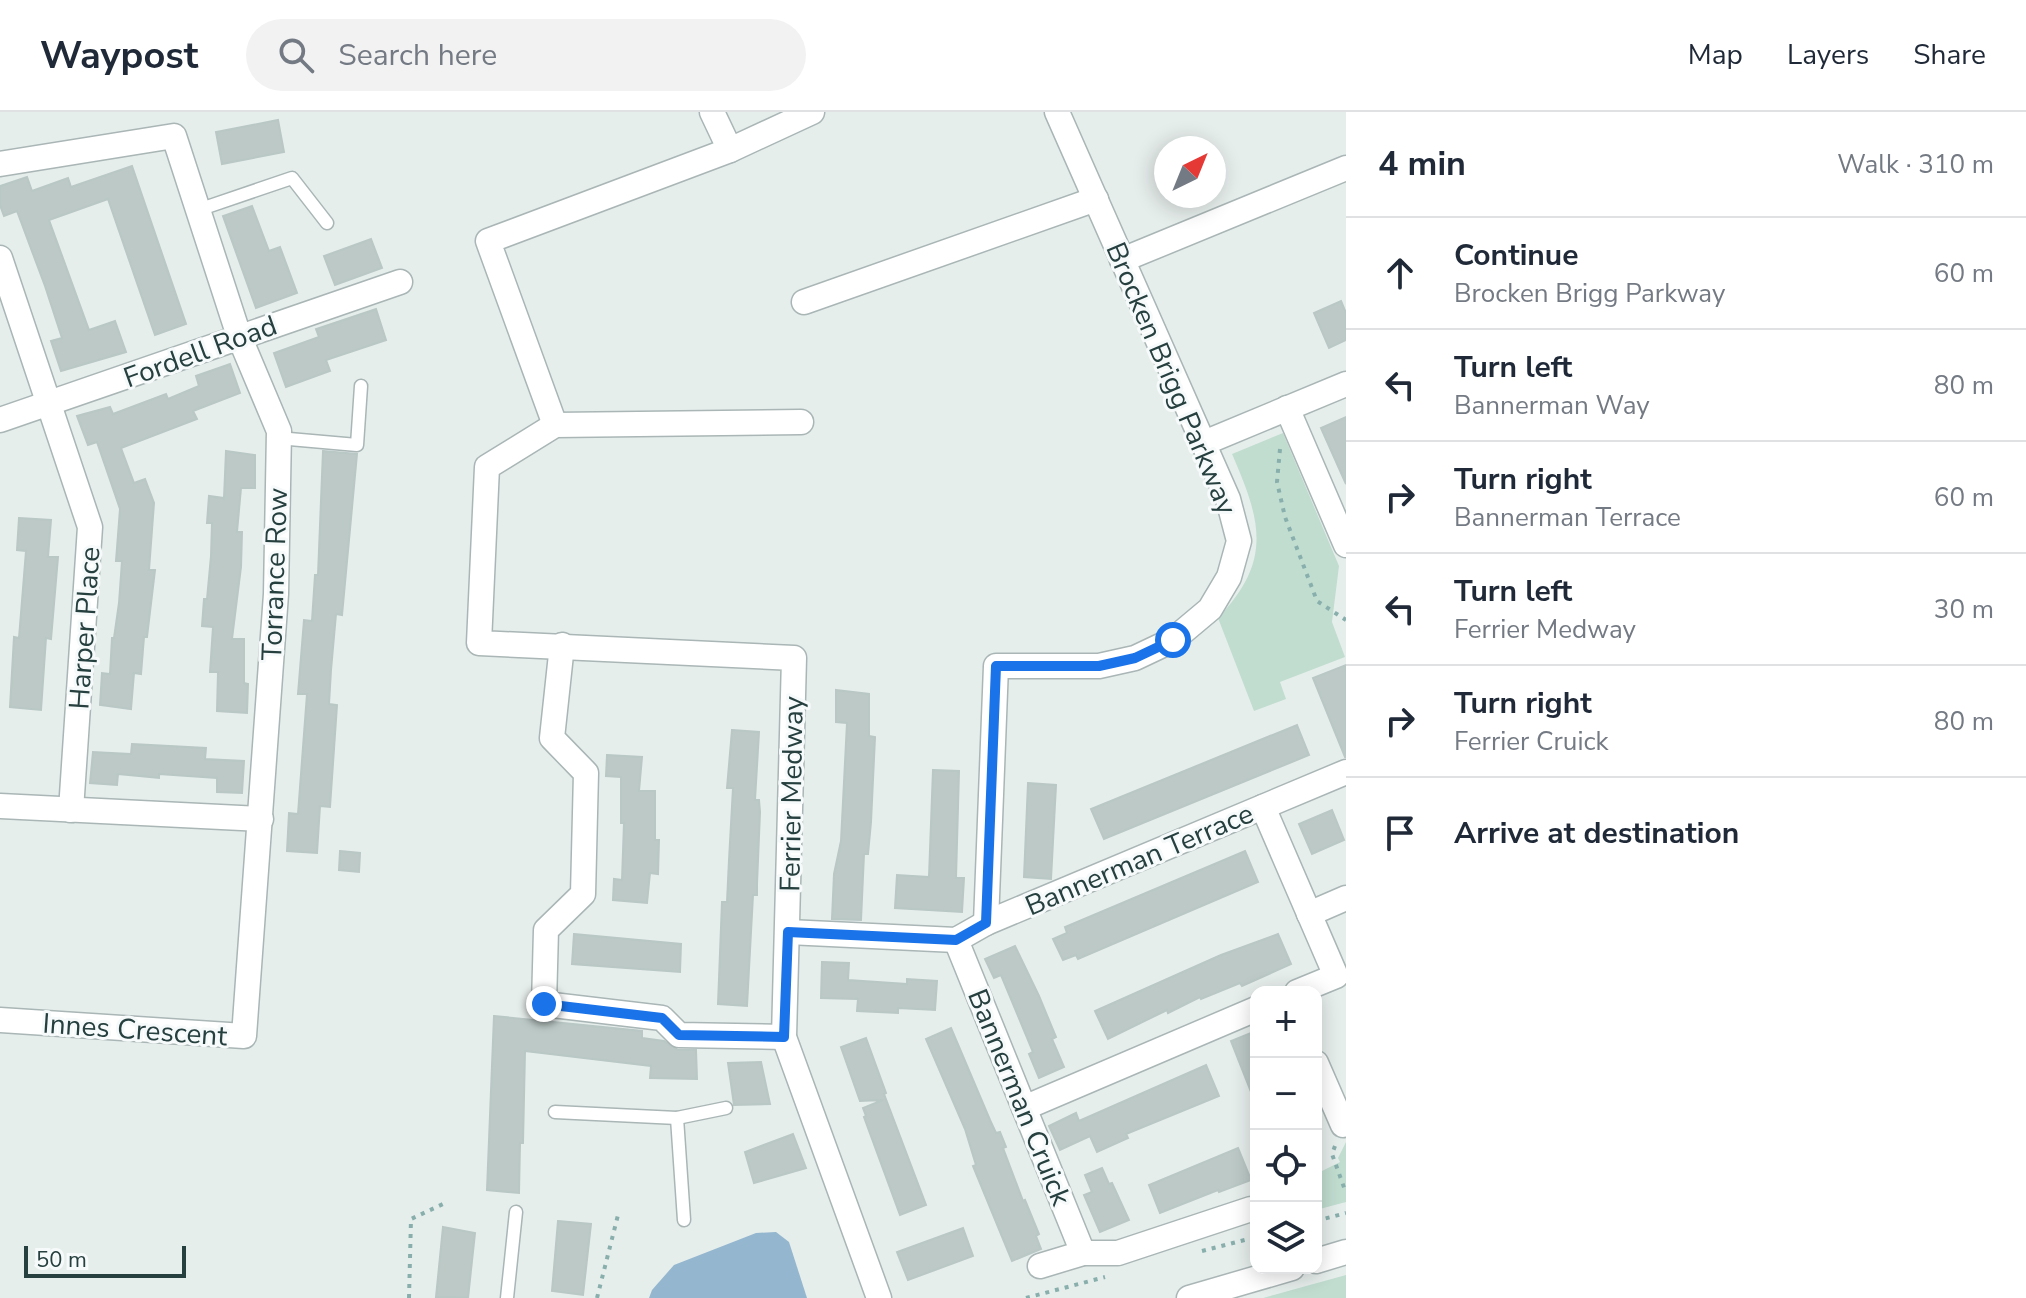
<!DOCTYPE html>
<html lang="en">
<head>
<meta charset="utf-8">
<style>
  :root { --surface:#fff; --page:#f2f2f3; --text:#1f2937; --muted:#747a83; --line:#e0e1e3 }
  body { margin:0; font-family:"Nunito Sans",sans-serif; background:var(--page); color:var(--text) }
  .controls { position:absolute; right:24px; bottom:24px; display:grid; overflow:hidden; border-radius:16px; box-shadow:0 4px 20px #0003 }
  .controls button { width:72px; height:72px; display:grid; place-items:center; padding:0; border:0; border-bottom:2px solid var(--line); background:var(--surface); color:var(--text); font:40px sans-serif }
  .compass { position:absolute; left:1154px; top:24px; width:72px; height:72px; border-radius:50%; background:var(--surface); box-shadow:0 4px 20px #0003; rotate:43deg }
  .scale { position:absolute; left:24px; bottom:20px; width:162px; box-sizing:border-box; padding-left:8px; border:4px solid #263f3f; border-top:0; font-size:22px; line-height:28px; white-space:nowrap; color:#263f3f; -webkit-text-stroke:6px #f7fafa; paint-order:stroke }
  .stop { position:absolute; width:24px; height:24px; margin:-18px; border:6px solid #1a73e8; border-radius:50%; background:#fff }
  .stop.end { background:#1a73e8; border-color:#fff; box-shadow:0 2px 8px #0008 }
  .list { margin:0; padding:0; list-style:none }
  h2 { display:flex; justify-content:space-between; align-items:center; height:104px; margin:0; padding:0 32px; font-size:34px }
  h2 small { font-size:26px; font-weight:400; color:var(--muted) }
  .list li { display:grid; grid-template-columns:52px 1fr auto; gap:24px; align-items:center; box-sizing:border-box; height:112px; padding:0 32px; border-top:2px solid var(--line) }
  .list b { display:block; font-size:30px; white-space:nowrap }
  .list p { margin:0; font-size:26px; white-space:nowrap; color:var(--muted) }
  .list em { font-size:26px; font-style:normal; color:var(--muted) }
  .icon { flex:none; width:44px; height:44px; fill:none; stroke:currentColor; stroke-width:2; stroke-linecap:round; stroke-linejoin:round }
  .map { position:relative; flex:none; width:1346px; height:1186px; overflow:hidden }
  header { display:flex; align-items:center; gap:48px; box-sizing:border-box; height:112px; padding:0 40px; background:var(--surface); border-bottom:2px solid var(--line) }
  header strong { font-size:38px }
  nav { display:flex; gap:44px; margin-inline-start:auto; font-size:28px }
  .search { width:560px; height:72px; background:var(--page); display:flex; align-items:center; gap:20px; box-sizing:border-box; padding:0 28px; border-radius:44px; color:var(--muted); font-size:30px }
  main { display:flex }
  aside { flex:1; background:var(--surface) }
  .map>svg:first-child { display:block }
</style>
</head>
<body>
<header>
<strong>Waypost</strong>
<div class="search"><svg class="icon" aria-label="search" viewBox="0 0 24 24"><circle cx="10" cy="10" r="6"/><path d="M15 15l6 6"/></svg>Search here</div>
<nav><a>Map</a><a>Layers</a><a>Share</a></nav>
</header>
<main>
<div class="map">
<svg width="1346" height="1186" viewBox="0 0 1346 1186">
  <rect width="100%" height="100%" fill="#e6eeec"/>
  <g fill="#c1ddd0">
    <path d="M1283 321 1339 454 1332 510 1345 545 1280 570 1286 587 1254 599 1218 506C1273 448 1261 409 1232 342Z"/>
    <path d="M1346 1030V1090L1316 1098V1062L1340 1050 1338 1046Z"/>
    <path d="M1346 1163V1186H1263Z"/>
  </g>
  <path fill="#94b6ce" d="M776 1120 789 1130 807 1186H649L652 1178 674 1153 756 1121Z"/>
  <g fill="#bcc9c6" stroke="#b9c7c5" stroke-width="2">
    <path d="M278 8 284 40 222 52 216 20Z"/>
    <path d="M132 54 186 212 155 223 108 87 49 108 89 218 115 209 126 240 61 259 51 229 62 226 45 174 17 99 4 104 0 93V74L27 65 32 79 68 66 71 75Z"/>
    <path d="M252 94 269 139 280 135 297 181 256 196 223 104Z"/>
    <path d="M371 127 382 156 335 173 324 144Z"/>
    <path d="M1341 189 1346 201V228L1329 236 1314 201Z"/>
    <path d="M376 197 386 228 326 248 330 259 286 275 274 241 319 225 316 217Z"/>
    <path d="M230 252 240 281 193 299 197 307 121 336 134 371 145 367 154 391 149 458H155L147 525H144L141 562 134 561 131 597 100 593 102 561 110 562 112 526H114L119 491 122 449H116L120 397 97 330 88 333 77 304 110 295 113 302 166 282 168 287 199 274 196 264Z"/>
    <path d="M1346 305V372L1321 316Z"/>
    <path d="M226 339 255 343V376H241L237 420H242L241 455 232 527H244V571L248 572 247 601 217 599 218 560H210L213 515 202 514 204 487H207L211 444 212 411H207L209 384 224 386Z"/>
    <path d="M323 339 357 342 342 503 336 502 331 558 329 592 337 593 330 695 320 694 317 741 287 739 289 701 298 702 307 582H298L304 508 312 509 315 463H318Z"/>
    <path d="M19 406 51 408 48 445H58L51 527 46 526 41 598 10 595 14 525 19 526 26 439 17 438Z"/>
    <path d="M1346 553V645H1345L1313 566Z"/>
    <path d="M836 578 869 582V624L875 625 871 710 868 742H864L861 808 832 807 834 762 841 729 847 611 836 610Z"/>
    <path d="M1297 613 1309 643 1104 727 1091 697Z"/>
    <path d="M732 618 759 620 755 688H759L760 700 757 772V783H753L747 894 718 892 722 790H727L729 748 733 676H727Z"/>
    <path d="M132 632 206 636 205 647 244 649 242 681 217 680V666L159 662V666L118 662 117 673 90 671 93 640 131 642Z"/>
    <path d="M607 643 642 645 639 679H655V728H659L658 762 650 761 647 791 613 788 614 767 622 768 624 711H621V665L606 664Z"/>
    <path d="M933 658 959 659 956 766H964L962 800 895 796 897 763 929 765Z"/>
    <path d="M1028 671 1056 673 1051 767 1024 765Z"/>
    <path d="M1332 698 1344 728 1312 742 1299 712Z"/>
    <path d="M340 739 360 741 359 760 339 758Z"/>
    <path d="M1245 739 1258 770 1078 847 1076 843 1063 848 1053 827 1067 821 1065 815Z"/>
    <path d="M574 822 681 832 680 860 572 852Z"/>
    <path d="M1278 822 1291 852 1242 874 1240 871 1201 887 1200 885 1168 901 1167 898 1108 927 1095 899 1221 843Z"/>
    <path d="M1015 834 1039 884 1056 925 1052 927 1064 955 1039 966 1029 942 1033 940 1001 863 994 866 985 847Z"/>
    <path d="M822 850 849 851 848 868 907 872V867L937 869 935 898 898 896V901L857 899 858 887 821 886Z"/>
    <path d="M494 904 642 919V926L664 929 678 938H696L697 967 650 966 651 954 525 939 523 1031H520L519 1081 487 1078Z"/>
    <path d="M951 916 990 1008 996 1021 1000 1020 1006 1035 1003 1036 1023 1089 1025 1088 1039 1122 1036 1124 1041 1137 1012 1149 973 1054 976 1053 965 1017 926 927Z"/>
    <path d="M1256 919V990H1255L1231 929Z"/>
    <path d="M866 926 886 981 884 982 926 1093 900 1103 864 1005 866 1004 863 996 883 988 860 989 841 935Z"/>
    <path d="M761 950 770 992 734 993 728 951Z"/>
    <path d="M1206 953 1219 984 1126 1022 1128 1026 1097 1040 1090 1024 1060 1038 1049 1014 1076 1001 1079 1009Z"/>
    <path d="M793 1022 806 1056 754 1071 745 1040Z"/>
    <path d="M1238 1036 1251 1068 1219 1080 1218 1078 1160 1101 1149 1073Z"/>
    <path d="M1102 1056 1109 1072 1112 1071 1129 1108 1100 1120 1084 1083 1092 1080 1085 1063Z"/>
    <path d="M558 1109 591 1112 583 1183 552 1179Z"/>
    <path d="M443 1115 475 1121 468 1186 436 1185Z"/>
    <path d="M963 1116 973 1144 908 1168 897 1140Z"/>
  </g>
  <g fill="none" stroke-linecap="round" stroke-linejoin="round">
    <defs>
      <g id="service">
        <path d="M198 98 292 66 327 111"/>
        <path d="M278 326 357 333 361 274"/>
        <path d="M555 1000 677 1006 684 1108"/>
        <path d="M677 1006 726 996"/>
        <path d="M507 1186 516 1100"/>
      </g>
      <g id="minor">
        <path d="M712 0 730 38"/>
        <path d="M0 52 174 24 239 224 279 319 276 482 244 924 0 908"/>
        <path d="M0 146 90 415 71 698"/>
        <path d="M1122 148 1346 56"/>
        <path d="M804 190 1096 87"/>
        <path d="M1287 296 1346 433"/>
        <path d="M0 308 400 170"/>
        <path d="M801 310 555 313 487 355 479 531 794 546 784 925 879 1186"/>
        <path d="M555 313 488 129 730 38 812 0"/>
        <path d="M1204 331 1346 272"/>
        <path d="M562 533 552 626 586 661 583 782 546 818 544 892 662 906 679 923 784 925"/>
        <path d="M0 694 261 707"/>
        <path d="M1263 695 1336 864 1297 880"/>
        <path d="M1309 802 1346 786"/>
        <path d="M986 811 996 554H1099L1135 546 1173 528 1210 497 1229 465 1239 429 1228 387 1057 0"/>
        <path d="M788 820 956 828 986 811 1346 660"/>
        <path d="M956 828 1083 1141"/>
        <path d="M1316 951 1343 1013 1346 1012"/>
        <path d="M1024 996 1256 897"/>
        <path d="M1040 1154 1083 1141H1118L1251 1097"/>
      </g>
      <g id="tertiary">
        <path d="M1316 1149 1346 1140"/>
        <path d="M1189 1186 1292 1156"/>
      </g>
    </defs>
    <use href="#service" stroke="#a9b6b5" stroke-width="15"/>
    <use href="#minor" stroke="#a9b6b5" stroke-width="27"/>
    <use href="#tertiary" stroke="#a9b6b5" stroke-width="27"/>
    <g stroke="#89afad" stroke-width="4" stroke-dasharray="4 6" stroke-linecap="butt">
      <path d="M1280 337 1277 370 1285 405 1317 489 1346 508"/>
      <path d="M1335 1034 1332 1042 1346 1081"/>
      <path d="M1316 1109 1346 1101"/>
      <path d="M1202 1139 1256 1125"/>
      <path d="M409 1186 411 1107 443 1092"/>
      <path d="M597 1186 618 1103"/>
      <path d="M1026 1186 1105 1165"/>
    </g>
    <use href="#service" stroke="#fff" stroke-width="12"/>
    <use href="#minor" stroke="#fff" stroke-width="24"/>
    <use href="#tertiary" stroke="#fff" stroke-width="24"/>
  </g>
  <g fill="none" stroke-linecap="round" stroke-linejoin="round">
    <path stroke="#1a73e8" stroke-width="10" d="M544 892 662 906 679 923 784 925 788 820 956 828 986 811 996 554H1099L1135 546 1173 528"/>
  </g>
  <g text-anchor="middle" stroke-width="6" stroke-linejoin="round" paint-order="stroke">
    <g font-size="28" fill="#263f3f" stroke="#f7fafa">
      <text transform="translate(200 239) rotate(-20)" y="10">Fordell Road</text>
      <text transform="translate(1172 266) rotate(67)" y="10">Brocken Brigg Parkway</text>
      <text transform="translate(274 462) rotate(-88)" y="10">Torrance Row</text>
      <text transform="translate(84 516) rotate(-86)" y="10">Harper Place</text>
      <text transform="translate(791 682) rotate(-89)" y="10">Ferrier Medway</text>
      <text transform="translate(1139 747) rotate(-23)" y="10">Bannerman Terrace</text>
      <text transform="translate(135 917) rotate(4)" y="10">Innes Crescent</text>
      <text transform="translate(1020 985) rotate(68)" y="10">Bannerman Cruick</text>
    </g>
  </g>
</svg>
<div class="controls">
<button>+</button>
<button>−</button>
<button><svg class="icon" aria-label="locate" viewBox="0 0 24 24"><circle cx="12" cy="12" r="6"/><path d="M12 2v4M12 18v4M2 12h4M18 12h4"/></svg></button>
<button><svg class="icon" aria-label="layers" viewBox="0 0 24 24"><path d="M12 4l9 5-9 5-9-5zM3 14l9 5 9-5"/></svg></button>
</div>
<svg class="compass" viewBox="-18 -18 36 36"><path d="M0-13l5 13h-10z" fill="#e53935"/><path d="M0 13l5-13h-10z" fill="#747a83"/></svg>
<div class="scale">50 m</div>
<div class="stop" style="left:1173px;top:528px"></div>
<div class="stop end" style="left:544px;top:892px"></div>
</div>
<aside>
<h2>4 min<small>Walk · 310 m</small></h2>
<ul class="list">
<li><svg class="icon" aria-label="ahead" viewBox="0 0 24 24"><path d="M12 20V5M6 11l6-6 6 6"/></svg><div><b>Continue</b><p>Brocken Brigg Parkway</p></div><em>60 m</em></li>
<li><svg class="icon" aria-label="left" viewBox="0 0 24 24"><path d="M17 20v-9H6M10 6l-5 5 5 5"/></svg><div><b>Turn left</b><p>Bannerman Way</p></div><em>80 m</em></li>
<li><svg class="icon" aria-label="right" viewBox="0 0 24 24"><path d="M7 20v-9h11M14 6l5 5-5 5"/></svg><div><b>Turn right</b><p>Bannerman Terrace</p></div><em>60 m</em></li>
<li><svg class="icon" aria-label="left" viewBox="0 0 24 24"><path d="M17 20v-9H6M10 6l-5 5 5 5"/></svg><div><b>Turn left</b><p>Ferrier Medway</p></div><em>30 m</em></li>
<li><svg class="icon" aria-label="right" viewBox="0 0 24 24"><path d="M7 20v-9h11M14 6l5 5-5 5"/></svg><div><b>Turn right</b><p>Ferrier Cruick</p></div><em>80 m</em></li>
<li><svg class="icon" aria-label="arrive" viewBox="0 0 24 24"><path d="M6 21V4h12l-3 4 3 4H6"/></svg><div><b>Arrive at destination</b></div></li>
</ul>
</aside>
</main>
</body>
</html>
